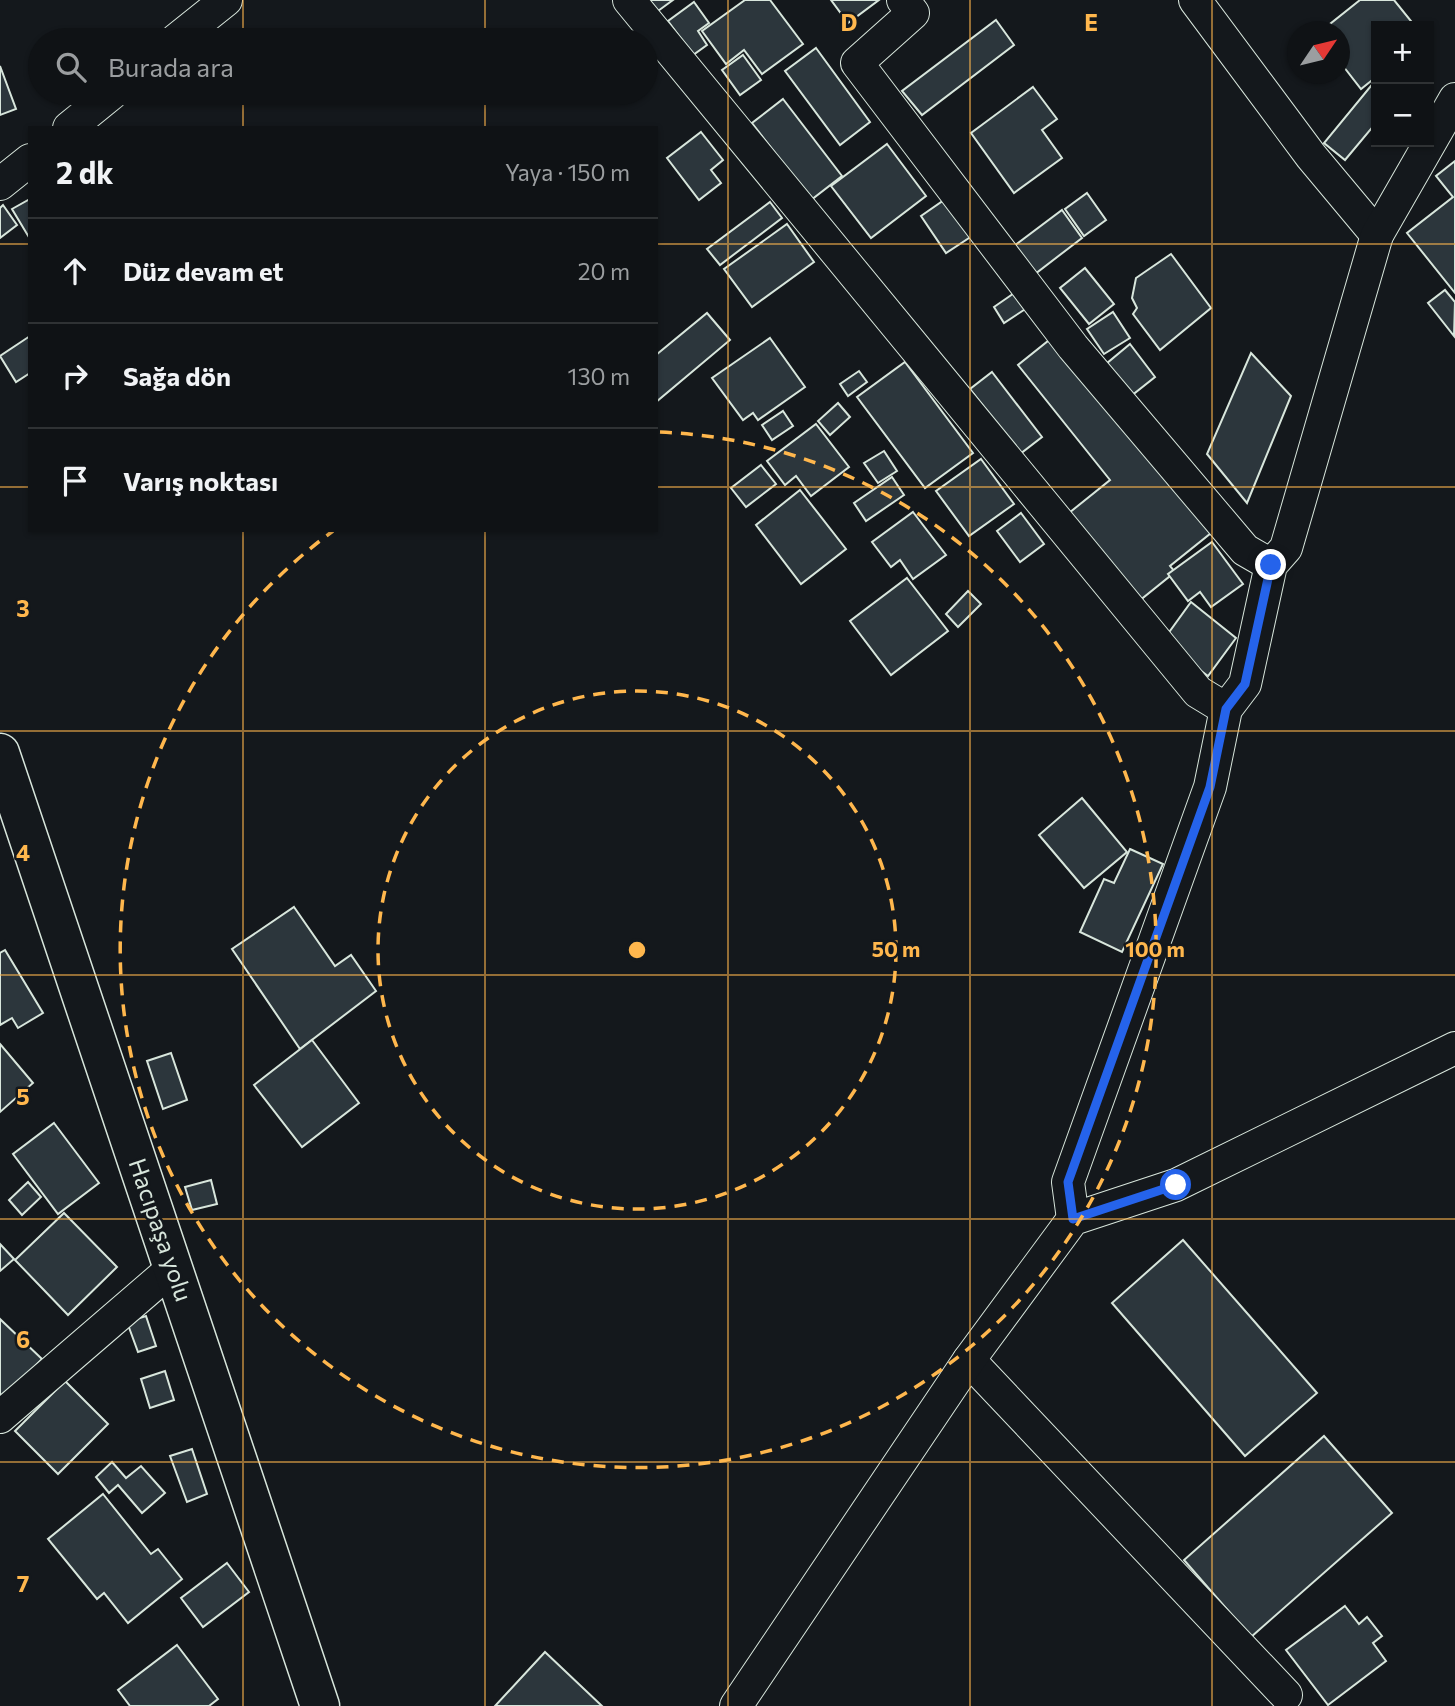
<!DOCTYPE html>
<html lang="tr">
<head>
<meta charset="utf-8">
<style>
  :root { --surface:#0f1215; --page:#1d2022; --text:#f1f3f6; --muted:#9b9ea0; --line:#2f3234 }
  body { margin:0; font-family:Commissioner,sans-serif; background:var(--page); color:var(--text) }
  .controls { position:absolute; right:21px; top:21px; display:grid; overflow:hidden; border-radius:0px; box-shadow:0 2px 5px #0004 }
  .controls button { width:63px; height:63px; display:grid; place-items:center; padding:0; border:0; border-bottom:2px solid var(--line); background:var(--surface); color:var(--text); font:35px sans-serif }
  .compass { position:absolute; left:1287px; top:21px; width:63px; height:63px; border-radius:50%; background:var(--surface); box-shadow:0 2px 5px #0004; rotate:55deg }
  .stop { position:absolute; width:21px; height:21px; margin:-16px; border:5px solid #2563eb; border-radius:50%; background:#fff }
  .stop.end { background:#2563eb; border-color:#fff; box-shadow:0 2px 7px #0008 }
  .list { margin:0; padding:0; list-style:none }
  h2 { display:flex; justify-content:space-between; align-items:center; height:91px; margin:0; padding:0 28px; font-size:30px }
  h2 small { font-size:23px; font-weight:400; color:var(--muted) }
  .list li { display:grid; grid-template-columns:46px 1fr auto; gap:21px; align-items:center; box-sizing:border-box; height:105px; padding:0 28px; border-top:2px solid var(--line) }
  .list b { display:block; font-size:26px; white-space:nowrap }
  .list em { font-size:23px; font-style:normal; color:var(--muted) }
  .icon { flex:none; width:38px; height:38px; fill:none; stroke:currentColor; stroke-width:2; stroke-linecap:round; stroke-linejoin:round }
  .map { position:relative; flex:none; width:1455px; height:1706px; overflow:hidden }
  .search { position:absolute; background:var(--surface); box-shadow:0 2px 5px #0004; left:28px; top:28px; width:630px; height:77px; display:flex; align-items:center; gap:18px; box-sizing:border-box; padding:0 24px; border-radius:38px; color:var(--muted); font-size:26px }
  .panel { position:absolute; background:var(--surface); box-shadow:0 2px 5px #0004; left:28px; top:126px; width:630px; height:406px; border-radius:0px }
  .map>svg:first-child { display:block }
</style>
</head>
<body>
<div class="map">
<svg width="1455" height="1706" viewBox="0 0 1455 1706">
  <rect width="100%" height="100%" fill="#14181c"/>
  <g fill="#2c363c" stroke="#d8e6dc" stroke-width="2">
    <path d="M649 0H673L658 11Z"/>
    <path d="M745 0H770L803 44 762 74 744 50 726 64 702 31Z"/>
    <path d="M831 0H879L848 23Z"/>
    <path d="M1360 0H1394L1415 26H1376V77L1361 89 1340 62V45L1344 42 1340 32H1337L1330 24Z"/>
    <path d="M694 2 709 23 698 31 707 45 693 55 668 21Z"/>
    <path d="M996 20 1014 45 922 115 902 91Z"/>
    <path d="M816 48 870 122 840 145 785 71Z"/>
    <path d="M743 55 761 80 740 95 722 70Z"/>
    <path d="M0 66 16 109 0 115Z"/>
    <path d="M1375 81 1376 123 1345 160 1324 143Z"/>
    <path d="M1033 87 1057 119 1042 130 1062 158 1014 193 971 133Z"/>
    <path d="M783 99 842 176 811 200 752 123Z"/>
    <path d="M701 132 723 160 711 170 721 183 699 200 667 158Z"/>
    <path d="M887 144 926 196 871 238 831 186Z"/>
    <path d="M1455 161V293L1407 233 1453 197 1436 176Z"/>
    <path d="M1087 193 1106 220 1084 236 1065 209Z"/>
    <path d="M947 198 972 236 946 253 921 216Z"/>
    <path d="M30 199V239L12 209Z"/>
    <path d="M770 202 782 218 720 265 707 249Z"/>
    <path d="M3 205 17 225 0 238V208Z"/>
    <path d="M1062 210 1082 238 1035 274 1014 246Z"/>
    <path d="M787 224 814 262 752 307 724 269Z"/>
    <path d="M1171 254 1211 308 1160 350 1133 314 1137 308 1132 298 1136 278Z"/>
    <path d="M1085 268 1114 304 1089 324 1060 288Z"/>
    <path d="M1020 289 1030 306 1004 323 994 307Z"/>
    <path d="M1445 290 1455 302 1454 336 1428 303Z"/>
    <path d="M1113 312 1130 338 1104 354 1087 329Z"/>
    <path d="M707 313 730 340 656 402V355Z"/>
    <path d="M30 336V373L16 382 0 356Z"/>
    <path d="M1053 337 1211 533 1170 566 1175 572 1139 601 1069 513 1110 480 1018 365Z"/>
    <path d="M770 338 805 387 758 420 753 413 743 420 712 378Z"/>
    <path d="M1130 344 1155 377 1131 396 1106 364Z"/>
    <path d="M1251 353 1291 396 1247 503 1207 454Z"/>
    <path d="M905 362 973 453 925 488 857 397Z"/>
    <path d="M859 371 867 382 848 396 840 384Z"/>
    <path d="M992 372 1042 437 1020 454 970 389Z"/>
    <path d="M838 403 850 417 830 435 818 421Z"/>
    <path d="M783 411 793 426 772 440 762 425Z"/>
    <path d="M816 424 849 467 811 496 796 476 785 485 767 461Z"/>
    <path d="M884 451 897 471 878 483 864 463Z"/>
    <path d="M981 459 1014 504 969 536 936 491Z"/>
    <path d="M761 465 776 484 746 507 731 488Z"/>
    <path d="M892 477 904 495 866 521 854 503Z"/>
    <path d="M800 490 846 549 801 584 756 525Z"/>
    <path d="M913 512 946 555 913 579 900 560 891 567 872 542Z"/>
    <path d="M1021 513 1044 544 1020 562 997 531Z"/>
    <path d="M1212 542 1243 584 1211 607 1200 592 1188 601 1168 574Z"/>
    <path d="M907 578 948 631 891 675 850 621Z"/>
    <path d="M968 591 981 604 958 627 946 614Z"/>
    <path d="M1191 602 1236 638 1208 676 1162 642Z"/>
    <path d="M1082 798 1127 852 1084 888 1039 835Z"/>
    <path d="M1130 849 1163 864 1122 952 1080 932 1104 879 1114 883Z"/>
    <path d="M294 907 335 966 351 955 376 991 300 1049 232 949Z"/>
    <path d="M5 950 43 1013 18 1028 12 1018 0 1025V953Z"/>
    <path d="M312 1040 359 1103 302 1147 254 1085Z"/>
    <path d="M0 1044 33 1083 0 1112Z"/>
    <path d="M171 1053 187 1100 163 1109 147 1061Z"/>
    <path d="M54 1123 99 1183 58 1214 13 1154Z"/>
    <path d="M211 1180 217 1204 192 1210 185 1187Z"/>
    <path d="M28 1182 41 1197 22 1215 9 1200Z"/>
    <path d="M64 1213 117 1267 68 1315 15 1260Z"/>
    <path d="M1183 1240 1317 1393 1245 1456 1112 1303Z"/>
    <path d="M0 1244 14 1259 0 1271Z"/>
    <path d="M146 1316 156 1346 138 1352 127 1322Z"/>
    <path d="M0 1319 42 1359 1 1401 0 1400Z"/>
    <path d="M165 1371 174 1400 150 1408 141 1379Z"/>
    <path d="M65 1381 108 1424 58 1474 15 1431Z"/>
    <path d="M1324 1436 1392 1513 1251 1637 1184 1560Z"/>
    <path d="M192 1449 207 1494 187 1502 170 1456Z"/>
    <path d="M112 1462 126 1478 141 1466 165 1493 142 1513 118 1485 109 1493 96 1477Z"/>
    <path d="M103 1494 151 1554 158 1549 182 1579 128 1623 104 1593 97 1599 48 1539Z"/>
    <path d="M227 1563 249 1592 203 1627 181 1598Z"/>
    <path d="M1345 1606 1359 1624 1367 1617 1382 1636 1373 1643 1386 1661 1328 1705 1286 1650Z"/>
    <path d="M177 1645 218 1699 209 1706H130L118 1690Z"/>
    <path d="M545 1652 602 1706H495Z"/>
  </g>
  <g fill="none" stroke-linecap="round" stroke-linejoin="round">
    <defs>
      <g id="minor">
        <path d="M629 0 1198 692 1226 709"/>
        <path d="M903 0 913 13 857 63 1073 347 1245 550 1271 565"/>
        <path d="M1195 0 1311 156 1377 235"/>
        <path d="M176 40 226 0"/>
        <path d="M69 128 112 93"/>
        <path d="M0 184 30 160"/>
        <path d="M1073 1219 1068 1182 1210 787 1226 709 1245 684 1271 565 1286 548 1377 235 1455 99"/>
        <path d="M969 1360 1286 1695"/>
        <path d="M0 1417 173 1268"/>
        <path d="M736 1706 969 1360 1073 1219 1176 1185 1455 1048"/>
      </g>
      <path id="secondary" d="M0 753 320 1706"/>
    </defs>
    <use href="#minor" stroke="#d8e6dc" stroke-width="34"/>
    <use href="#secondary" stroke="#d8e6dc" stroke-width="41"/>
    <use href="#minor" stroke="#14181c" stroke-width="32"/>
    <use href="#secondary" stroke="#14181c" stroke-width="38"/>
  </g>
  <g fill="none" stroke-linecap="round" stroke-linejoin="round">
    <path stroke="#2563eb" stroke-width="9" d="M1176 1185 1073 1219 1068 1182 1210 787 1226 709 1245 684 1271 565"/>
  </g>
  <path fill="none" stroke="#ffb74d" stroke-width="2" stroke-opacity="0.55" d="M243 0V40M485 0V40M728 0V1706M970 0V1706M1212 0V1706M243 93V128M485 93V128M0 244H30M656 244H1455M0 487H30M656 487H1455M243 530V1706M485 530V1706M0 731H1455M0 975H1455M0 1219H1455M0 1462H1455"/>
  <g fill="none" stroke="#ffb74d" stroke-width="3.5" stroke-dasharray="12 9">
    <circle cx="637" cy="950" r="259"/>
    <path d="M660 432A518 518 0 1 1 333 531"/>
  </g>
  <g text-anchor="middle" stroke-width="5" stroke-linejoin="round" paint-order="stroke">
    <g font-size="24" fill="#d8e6dc" stroke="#14181c">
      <text transform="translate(160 1230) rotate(71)" y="8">Hacıpaşa yolu</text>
    </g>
  </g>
  <g font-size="23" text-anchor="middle" font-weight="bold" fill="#ffb74d" stroke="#14181c" stroke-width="5" stroke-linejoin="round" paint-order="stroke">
    <text x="849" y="31">D</text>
    <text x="1091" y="31">E</text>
    <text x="23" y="617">3</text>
    <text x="23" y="861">4</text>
    <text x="23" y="1105">5</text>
    <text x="23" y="1348">6</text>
    <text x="23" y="1592">7</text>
  </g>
  <circle cx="637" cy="950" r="10" fill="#ffb74d" stroke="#14181c" stroke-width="3.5"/>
  <g font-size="21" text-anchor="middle" font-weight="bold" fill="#ffb74d" stroke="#14181c" stroke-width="5" stroke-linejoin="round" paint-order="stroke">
    <text x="896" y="957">50 m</text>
    <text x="1155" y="957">100 m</text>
  </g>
</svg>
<div class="controls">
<button>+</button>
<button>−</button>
</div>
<svg class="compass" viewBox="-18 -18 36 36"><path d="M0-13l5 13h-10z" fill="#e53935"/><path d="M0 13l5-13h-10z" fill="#9b9ea0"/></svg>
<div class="stop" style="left:1176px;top:1185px"></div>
<div class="stop end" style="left:1271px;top:565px"></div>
<div class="search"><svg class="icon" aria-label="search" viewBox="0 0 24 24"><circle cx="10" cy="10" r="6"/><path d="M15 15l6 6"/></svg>Burada ara</div>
<section class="panel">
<h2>2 dk<small>Yaya · 150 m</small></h2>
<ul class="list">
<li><svg class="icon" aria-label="ahead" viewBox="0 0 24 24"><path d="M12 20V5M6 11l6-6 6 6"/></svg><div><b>Düz devam et</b></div><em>20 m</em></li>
<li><svg class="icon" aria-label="right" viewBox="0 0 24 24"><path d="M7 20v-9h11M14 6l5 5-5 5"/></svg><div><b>Sağa dön</b></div><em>130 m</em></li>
<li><svg class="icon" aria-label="arrive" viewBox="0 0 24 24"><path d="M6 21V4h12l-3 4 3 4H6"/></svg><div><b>Varış noktası</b></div></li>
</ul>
</section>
</div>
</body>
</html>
